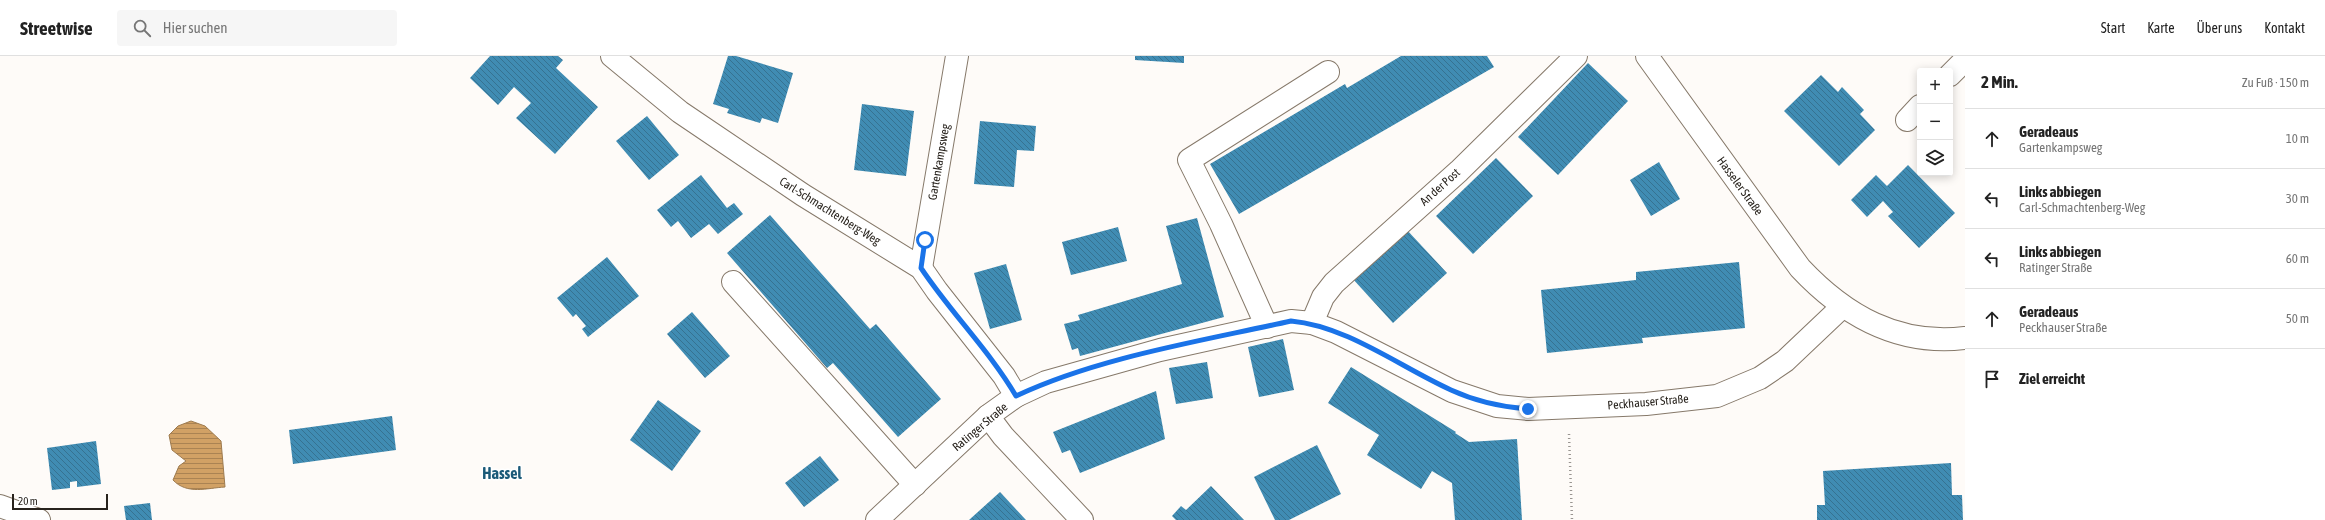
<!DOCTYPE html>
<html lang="de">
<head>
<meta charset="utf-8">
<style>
  :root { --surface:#fff; --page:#f6f6f6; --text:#222; --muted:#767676; --line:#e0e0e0 }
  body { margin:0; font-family:"Asap Condensed",sans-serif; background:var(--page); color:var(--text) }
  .controls { position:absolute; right:12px; top:12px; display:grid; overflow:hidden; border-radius:4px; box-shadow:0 2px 10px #0003 }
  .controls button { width:36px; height:36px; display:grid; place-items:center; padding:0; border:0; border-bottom:1px solid var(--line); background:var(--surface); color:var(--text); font:20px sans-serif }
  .scale { position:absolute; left:12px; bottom:10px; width:96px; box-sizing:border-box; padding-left:4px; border:2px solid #28231d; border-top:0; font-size:11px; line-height:14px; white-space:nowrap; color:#28231d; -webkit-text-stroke:3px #fff; paint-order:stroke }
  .stop { position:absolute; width:12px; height:12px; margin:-9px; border:3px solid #1a73e8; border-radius:50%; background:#fff }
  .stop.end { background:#1a73e8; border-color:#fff; box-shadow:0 1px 4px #0008 }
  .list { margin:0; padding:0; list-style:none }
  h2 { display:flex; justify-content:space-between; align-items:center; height:52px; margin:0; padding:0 16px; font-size:17px }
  h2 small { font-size:13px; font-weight:400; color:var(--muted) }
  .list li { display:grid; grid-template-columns:26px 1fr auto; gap:12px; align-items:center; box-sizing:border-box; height:60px; padding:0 16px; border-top:1px solid var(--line) }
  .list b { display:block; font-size:15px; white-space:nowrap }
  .list p { margin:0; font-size:13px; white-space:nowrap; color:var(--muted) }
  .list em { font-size:13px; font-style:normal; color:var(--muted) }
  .icon { flex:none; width:22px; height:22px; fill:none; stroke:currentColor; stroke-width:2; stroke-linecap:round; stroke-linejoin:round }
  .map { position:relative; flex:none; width:1965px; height:464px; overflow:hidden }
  header { display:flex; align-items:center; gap:24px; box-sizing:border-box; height:56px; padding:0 20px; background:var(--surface); border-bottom:1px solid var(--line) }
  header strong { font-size:19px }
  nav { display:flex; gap:22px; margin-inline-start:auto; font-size:14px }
  .search { width:280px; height:36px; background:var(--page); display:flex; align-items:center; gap:10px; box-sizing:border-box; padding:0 14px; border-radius:4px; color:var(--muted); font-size:15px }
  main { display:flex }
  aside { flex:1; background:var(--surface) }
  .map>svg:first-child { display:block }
</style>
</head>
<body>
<header>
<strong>Streetwise</strong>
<div class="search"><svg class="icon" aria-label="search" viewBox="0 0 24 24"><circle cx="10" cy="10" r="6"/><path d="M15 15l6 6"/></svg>Hier suchen</div>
<nav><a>Start</a><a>Karte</a><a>Über uns</a><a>Kontakt</a></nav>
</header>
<main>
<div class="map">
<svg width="1965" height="464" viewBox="0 0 1965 464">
  <defs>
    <pattern id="water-rules" width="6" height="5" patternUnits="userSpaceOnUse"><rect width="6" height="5" fill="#d1a165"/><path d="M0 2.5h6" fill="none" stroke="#aa8353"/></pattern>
    <pattern id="building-back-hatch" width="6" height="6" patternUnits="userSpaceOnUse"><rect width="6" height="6" fill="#408cb3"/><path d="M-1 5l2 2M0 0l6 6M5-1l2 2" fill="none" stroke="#367291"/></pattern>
  </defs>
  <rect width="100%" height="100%" fill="#fefbf8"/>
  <path fill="url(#water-rules)" stroke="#9e7b4f" d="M191 365 205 370 221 385 225 431C207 432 187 439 173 424L179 410 186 405 172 394 169 379 178 370Z"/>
  <g fill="url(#building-back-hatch)">
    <path d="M490 0H558L563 4 556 12 598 51 555 98 516 62 531 47 514 31 498 49 470 22Z"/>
    <path d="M728 0H736L793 17 778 67 762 62 760 67 727 57 729 53 713 48Z"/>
    <path d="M1135 0H1184V7L1135 4Z"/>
    <path d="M1401 0H1487L1494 11 1239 158 1210 108 1345 28 1347 32Z"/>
    <path d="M1588 7 1628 45 1558 119 1518 81Z"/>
    <path d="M1821 19 1838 36 1842 31 1864 54 1860 58 1875 74 1839 110 1784 55Z"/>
    <path d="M862 48 914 55 906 120 854 114Z"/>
    <path d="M647 60 679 99 649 124 616 85Z"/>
    <path d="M980 65 1036 70 1034 95 1017 94 1014 131 974 128Z"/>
    <path d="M1496 102 1533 140 1473 198 1436 160Z"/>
    <path d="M1659 106 1680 143 1651 160 1630 124Z"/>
    <path d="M1908 109 1955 157 1919 192 1888 160 1893 156 1883 145 1867 161 1851 144 1876 119 1887 130Z"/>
    <path d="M701 119 727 152 734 147 743 158 718 178 709 168 691 182 678 165 671 171 657 154Z"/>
    <path d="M770 159 870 273 876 268 941 343 898 381 833 307 827 312 727 197Z"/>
    <path d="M1197 162 1224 261 1080 300 1078 292 1072 294 1064 268 1080 264 1078 259 1182 228 1166 170Z"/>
    <path d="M1118 171 1127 205 1071 219 1062 186Z"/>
    <path d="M1406 173 1447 217 1393 267 1352 222Z"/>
    <path d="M607 201 639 240 588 281 582 273 586 270 576 258 573 261 557 242Z"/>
    <path d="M1739 206 1745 272 1642 282 1643 287 1547 297 1541 234 1636 224V216Z"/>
    <path d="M1006 208 1022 264 990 273 974 217Z"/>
    <path d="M692 256 730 300 705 322 667 278Z"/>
    <path d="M1283 283 1294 334 1259 341 1248 291Z"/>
    <path d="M1207 306 1213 342 1176 348 1169 312Z"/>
    <path d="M1351 311 1456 376 1455 377 1469 386 1517 383 1522 464H1455L1452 427 1432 415 1421 433 1367 399 1379 379 1328 347Z"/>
    <path d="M1156 335 1165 383 1080 417 1070 394 1062 397 1053 376Z"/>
    <path d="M658 344 701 375 672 415 630 384Z"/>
    <path d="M392 360 396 394 293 408 289 374Z"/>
    <path d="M96 385 101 428 77 431V425L70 426V432L52 434 47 392Z"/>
    <path d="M1317 389 1341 438 1289 464H1275L1254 421Z"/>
    <path d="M820 400 839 424 804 451 785 427Z"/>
    <path d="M1951 407 1952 439H1962L1963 464H1817V449H1825L1823 415Z"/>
    <path d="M1211 430 1244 464H1176L1172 460 1181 450 1186 454Z"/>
    <path d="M1000 436 1026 464H969Z"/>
    <path d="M150 447 152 464H126L124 450Z"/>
  </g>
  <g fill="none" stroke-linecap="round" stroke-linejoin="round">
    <defs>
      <g id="minor">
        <path d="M612 0 680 56 803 139 921 212 937 235 1004 320 1016 340"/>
        <path d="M1647 0 1800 212C1845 260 1898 290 1965 282"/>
        <path d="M1950 19 1965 4"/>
        <path d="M1907 64 1920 50"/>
        <path d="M921 212 957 0"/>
        <path d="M733 226 915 429"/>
        <path d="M1312 267 1323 241 1334 227 1459 115 1576 0"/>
        <path d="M1267 271 1221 168 1189 104 1328 16"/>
        <path d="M988 360 1003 380 1082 464"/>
        <path d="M0 450 39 464"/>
        <path d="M877 464 988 360 1016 340 1046 326 1160 294 1291 265 1312 267 1336 276 1452 335 1497 350 1528 353 1646 348 1717 340 1760 322 1785 305 1842 251"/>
      </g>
    </defs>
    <use href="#minor" stroke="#86796a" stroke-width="24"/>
    <path stroke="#999591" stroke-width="2.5" stroke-dasharray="1 3" stroke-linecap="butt" d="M1569 378 1572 464"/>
    <use href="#minor" stroke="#fff" stroke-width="22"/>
  </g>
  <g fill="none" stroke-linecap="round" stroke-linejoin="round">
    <path stroke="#1a73e8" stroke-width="5" d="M925 184 921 212C951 257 989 294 1016 340 1099 301 1202 285 1291 265 1347 270 1400 311 1451 334 1475 345 1501 351 1528 353"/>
  </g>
  <g text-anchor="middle" stroke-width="3" stroke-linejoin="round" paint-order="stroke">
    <g font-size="12" fill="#28231d" stroke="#fff">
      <text transform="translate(939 106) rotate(-80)" y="4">Gartenkampsweg</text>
      <text transform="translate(1740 130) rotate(54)" y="4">Hasseler Straße</text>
      <text transform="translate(1440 131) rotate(-42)" y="4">An der Post</text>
      <text transform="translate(830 155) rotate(32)" y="4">Carl-Schmachtenberg-Weg</text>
      <text transform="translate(1648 346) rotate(-5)" y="4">Peckhauser Straße</text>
      <text transform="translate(980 371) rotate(-40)" y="4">Ratinger Straße</text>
    </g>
    <g font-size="16" font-weight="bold" fill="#1b5a79" stroke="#fff">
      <text x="502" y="423">Hassel</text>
    </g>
  </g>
</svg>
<div class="controls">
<button>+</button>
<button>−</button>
<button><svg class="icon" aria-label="layers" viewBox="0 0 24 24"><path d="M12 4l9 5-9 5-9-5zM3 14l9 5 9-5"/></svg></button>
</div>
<div class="scale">20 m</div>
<div class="stop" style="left:925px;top:184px"></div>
<div class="stop end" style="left:1528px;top:353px"></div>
</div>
<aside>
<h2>2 Min.<small>Zu Fuß · 150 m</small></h2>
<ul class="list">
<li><svg class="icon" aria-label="ahead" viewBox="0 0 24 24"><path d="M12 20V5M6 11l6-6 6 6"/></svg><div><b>Geradeaus</b><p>Gartenkampsweg</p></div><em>10 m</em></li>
<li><svg class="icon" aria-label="left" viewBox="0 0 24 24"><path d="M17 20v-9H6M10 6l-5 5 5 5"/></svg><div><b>Links abbiegen</b><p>Carl-Schmachtenberg-Weg</p></div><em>30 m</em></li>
<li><svg class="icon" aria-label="left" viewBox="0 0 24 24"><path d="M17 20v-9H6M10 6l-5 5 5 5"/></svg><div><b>Links abbiegen</b><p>Ratinger Straße</p></div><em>60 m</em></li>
<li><svg class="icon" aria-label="ahead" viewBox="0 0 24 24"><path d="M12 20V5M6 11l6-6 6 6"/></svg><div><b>Geradeaus</b><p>Peckhauser Straße</p></div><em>50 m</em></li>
<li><svg class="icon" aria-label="arrive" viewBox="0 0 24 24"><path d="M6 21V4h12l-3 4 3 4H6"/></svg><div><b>Ziel erreicht</b></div></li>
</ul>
</aside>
</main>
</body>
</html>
